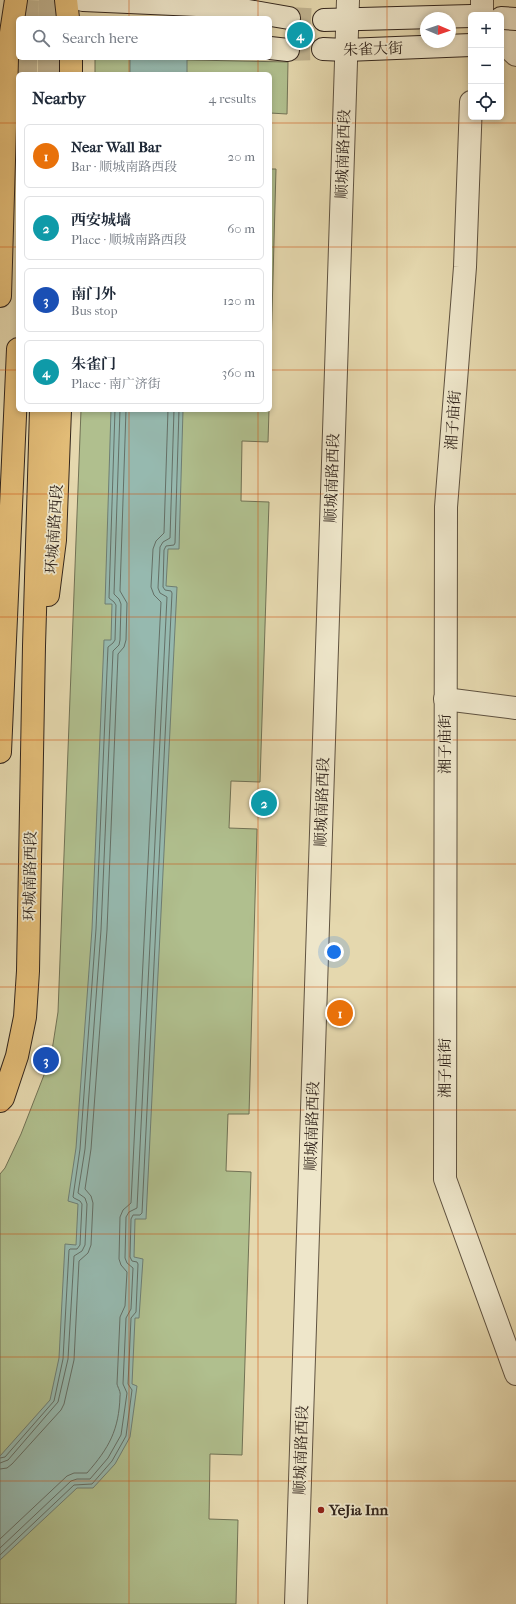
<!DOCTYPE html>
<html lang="en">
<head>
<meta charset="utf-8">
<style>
  :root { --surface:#fff; --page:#f2f2f3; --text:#1f2937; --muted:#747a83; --line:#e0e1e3; --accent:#8f2418 }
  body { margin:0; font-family:"IM FELL French Canon","Noto Serif SC",serif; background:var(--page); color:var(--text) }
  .controls { position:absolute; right:12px; top:12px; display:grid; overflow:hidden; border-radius:6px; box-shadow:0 2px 6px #0003 }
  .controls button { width:36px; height:36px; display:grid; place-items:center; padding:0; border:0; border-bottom:1px solid var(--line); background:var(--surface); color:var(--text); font:20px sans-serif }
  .compass { position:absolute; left:420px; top:12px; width:36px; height:36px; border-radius:50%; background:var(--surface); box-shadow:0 2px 6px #0003; rotate:92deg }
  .you { position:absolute; left:334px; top:952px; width:14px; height:14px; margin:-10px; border:3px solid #fff; border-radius:50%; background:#1a73e8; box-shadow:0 0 0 6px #1a73e833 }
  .badge { display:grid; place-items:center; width:26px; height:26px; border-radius:50%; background:var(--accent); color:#fff; font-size:13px; font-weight:700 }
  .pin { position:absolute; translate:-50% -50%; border:2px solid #fff; box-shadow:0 1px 4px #0006 }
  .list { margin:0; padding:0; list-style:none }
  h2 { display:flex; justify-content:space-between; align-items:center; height:52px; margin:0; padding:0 16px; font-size:17px }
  h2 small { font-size:13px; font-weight:400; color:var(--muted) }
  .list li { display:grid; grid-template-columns:26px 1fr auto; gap:12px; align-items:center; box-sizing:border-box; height:64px; margin:0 8px 8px; padding:0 8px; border:1px solid var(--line); border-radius:6px }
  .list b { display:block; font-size:15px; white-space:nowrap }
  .list p { margin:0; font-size:13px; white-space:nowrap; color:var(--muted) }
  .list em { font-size:13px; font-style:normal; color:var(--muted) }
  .icon { flex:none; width:22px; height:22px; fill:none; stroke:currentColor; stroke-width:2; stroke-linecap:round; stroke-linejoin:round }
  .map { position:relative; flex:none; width:516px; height:1604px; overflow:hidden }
  .search { position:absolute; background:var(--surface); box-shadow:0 2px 6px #0003; left:16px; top:16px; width:256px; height:44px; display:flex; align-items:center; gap:10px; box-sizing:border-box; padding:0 14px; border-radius:6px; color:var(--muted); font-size:15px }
  .panel { position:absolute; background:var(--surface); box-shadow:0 2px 6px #0003; left:16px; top:72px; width:256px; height:340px; border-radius:6px }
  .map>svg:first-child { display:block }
</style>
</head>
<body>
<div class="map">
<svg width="516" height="1604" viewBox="0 0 516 1604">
  <rect width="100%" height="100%" fill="#e5d8ae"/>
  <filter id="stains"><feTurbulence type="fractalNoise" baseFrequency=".005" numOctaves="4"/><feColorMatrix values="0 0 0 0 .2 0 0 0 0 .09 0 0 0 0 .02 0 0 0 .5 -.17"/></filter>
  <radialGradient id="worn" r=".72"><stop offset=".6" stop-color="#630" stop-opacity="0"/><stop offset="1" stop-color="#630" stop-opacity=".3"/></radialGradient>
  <g fill="#b0bf8e" stroke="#717255">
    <path d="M95 58 288 62 287 114 270 113V74H95Z"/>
    <path d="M270 169H276L270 386Z"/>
    <path d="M81 410H269L268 442 242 441 241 501 269 502 260 782 231 781 229 828 257 829 249 1114H228L226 1171 251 1172 242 1455 210 1454 209 1519 238 1520 236 1604H0V1174L5 1168 21 1134 51 1057 58 1012Z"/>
  </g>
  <g fill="#96b9af" stroke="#6e7e74">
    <rect x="130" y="58" width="57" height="16"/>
    <path d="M111 410H183L179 549H168L166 586 177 587 146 1219H135L134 1257 143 1259 139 1318H135L132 1384 137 1386 130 1437 115 1464 93 1488H77L0 1560V1456L50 1400 59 1358 65 1244 76 1245 78 1204 68 1201 76 1148 92 929 104 640H111L112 604H105Z"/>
  </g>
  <path fill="#e5d8ae" d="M130 0H191L190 18H129Z"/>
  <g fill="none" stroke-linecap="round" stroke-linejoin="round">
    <g stroke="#646f66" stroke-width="1">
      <path d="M0 1458 5 1457 54 1401 63 1359 69 1250 70 1249H77L80 1245 82 1204 80 1201 74 1198 73 1197 80 1149 96 929 108 647 113 643 115 640 116 605 114 602 109 598 115 410"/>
      <path d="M0 1463 8 1460 58 1402 68 1359 74 1256 82 1251 85 1245 87 1204 85 1198 78 1193 85 1149 101 930 113 651 119 645 120 640 121 604 119 599 114 594 120 410"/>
      <path d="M0 1469 7 1468 12 1464 61 1410 64 1404 74 1360 79 1261 88 1253 91 1245 93 1203 91 1196 85 1189 91 1149 107 930 118 654 124 647 126 640 127 603 120 591 126 410"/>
      <path d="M0 1539 67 1476 74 1473H87C109 1448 119 1430 120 1396 121 1392 118 1388 117 1384L120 1317 125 1306 127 1272 121 1265 119 1259 120 1217 123 1210 131 1203 161 602 154 595 151 587 153 549 156 541 164 533 168 410"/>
      <path d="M0 1548 71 1481 77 1479H90L108 1458 121 1435 127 1393 123 1384 126 1318 131 1309 133 1268 127 1263 125 1258 126 1217 129 1212 137 1208 167 597 160 593 158 588 160 547 163 542 170 538 174 410"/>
      <path d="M0 1555 74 1485 92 1484 112 1461 126 1436 132 1390 128 1384 131 1318 136 1312 138 1264 137 1262 132 1261 130 1257 131 1219 133 1215H140L142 1213 172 593 171 591 165 590 163 587 164 550 166 546 174 545 175 543 179 410"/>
    </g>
    <g stroke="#c1b491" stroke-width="22" stroke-dasharray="22 11" stroke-linecap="butt">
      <path d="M289 18 324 20"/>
      <path d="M288 50 323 49"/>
    </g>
    <g stroke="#c1b491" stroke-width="22" stroke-dasharray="22 11" stroke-linecap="butt">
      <path d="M27 18 28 0"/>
      <path d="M49 18 50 0"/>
      <path d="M49 58V74"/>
      <path d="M26 74V58"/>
    </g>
    <defs>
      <g id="tertiary">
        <path d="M482 15V0"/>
        <path d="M501 41 516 55"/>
        <path d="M471 102 465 267 446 507 445 1179 516 1374"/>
        <path d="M445 699 516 708"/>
        <path d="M296 1604 348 0"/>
      </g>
      <g id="secondary">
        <path d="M83 0 219 6 289 18"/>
        <path d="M501 18 516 19"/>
        <path d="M324 20 471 16"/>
        <path d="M501 41 516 42"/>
        <path d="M270 48 288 50"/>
        <path d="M323 49 346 50 471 45"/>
      </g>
      <g id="primary">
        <path d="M66 0 68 18"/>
        <path d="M71 74V58"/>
        <path d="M0 296 7 59 16 0"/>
        <path d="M48 595 55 540 60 410"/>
        <path d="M0 752 18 349"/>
        <path d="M0 1101 3 1098 17 1056 25 1017 28 971 34 646 41 410"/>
      </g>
    </defs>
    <use href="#tertiary" stroke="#5f5240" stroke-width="24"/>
    <use href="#secondary" stroke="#32251c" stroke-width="24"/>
    <use href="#primary" stroke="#32251c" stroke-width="24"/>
    <use href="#tertiary" stroke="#eee6ca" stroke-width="22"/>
    <use href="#secondary" stroke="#eee6ca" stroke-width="22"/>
    <use href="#primary" stroke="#e2bc77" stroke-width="22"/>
  </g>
  <path fill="none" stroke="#cd510e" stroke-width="1" stroke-opacity="0.55" d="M129 0V18M258 0V18M387 0V1604M129 58V74M258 58V74M0 123H18M270 123H516M0 247H18M270 247H516M0 370H18M270 370H516M129 410V1604M258 410V1604M0 494H516M0 617H516M0 740H516M0 864H516M0 987H516M0 1110H516M0 1234H516M0 1357H516M0 1481H516"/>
  <circle fill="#8f2418" stroke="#eee6ca" stroke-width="1.5" cx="321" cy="1510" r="4"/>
  <g text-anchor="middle" stroke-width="3.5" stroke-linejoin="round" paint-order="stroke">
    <g font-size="15" fill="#32251c" stroke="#eee6ca">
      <text transform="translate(373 49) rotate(-2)" y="5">朱雀大街</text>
      <text transform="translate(343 154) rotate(-88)" y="5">顺城南路西段</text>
      <text transform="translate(453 420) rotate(-86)" y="5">湘子庙街</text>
      <text transform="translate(332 478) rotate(-88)" y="5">顺城南路西段</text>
      <text transform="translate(54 529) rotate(-86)" y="5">环城南路西段</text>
      <text transform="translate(445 744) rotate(-90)" y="5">湘子庙街</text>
      <text transform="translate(322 802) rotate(-88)" y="5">顺城南路西段</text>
      <text transform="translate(30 876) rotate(-89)" y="5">环城南路西段</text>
      <text transform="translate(445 1068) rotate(-90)" y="5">湘子庙街</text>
      <text transform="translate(312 1126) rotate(-88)" y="5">顺城南路西段</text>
      <text transform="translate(301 1450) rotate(-88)" y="5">顺城南路西段</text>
    </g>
    <g font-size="15" font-weight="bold" fill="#32251c" stroke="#eee6ca" text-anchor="start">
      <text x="329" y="1515">YeJia Inn</text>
    </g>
  </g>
  <rect width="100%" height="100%" filter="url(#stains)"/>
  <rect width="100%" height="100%" fill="url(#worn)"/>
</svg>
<div class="controls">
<button>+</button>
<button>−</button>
<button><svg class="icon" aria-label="locate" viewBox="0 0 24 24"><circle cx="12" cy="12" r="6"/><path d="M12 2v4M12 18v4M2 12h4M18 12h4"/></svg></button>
</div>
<svg class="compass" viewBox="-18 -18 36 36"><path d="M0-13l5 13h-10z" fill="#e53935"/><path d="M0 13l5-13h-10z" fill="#747a83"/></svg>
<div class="you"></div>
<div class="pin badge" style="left:340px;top:1013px;background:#e8710a">1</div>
<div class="pin badge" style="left:264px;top:803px;background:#0f9aa8">2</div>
<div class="pin badge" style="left:46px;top:1060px;background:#1a4fb4">3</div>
<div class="pin badge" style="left:300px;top:35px;background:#0f9aa8">4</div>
<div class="search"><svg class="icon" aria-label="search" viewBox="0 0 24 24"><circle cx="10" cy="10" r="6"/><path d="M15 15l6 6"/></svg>Search here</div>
<section class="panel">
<h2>Nearby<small>4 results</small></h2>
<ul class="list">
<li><span class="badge" style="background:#e8710a">1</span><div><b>Near Wall Bar</b><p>Bar · 顺城南路西段</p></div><em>20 m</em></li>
<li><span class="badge" style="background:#0f9aa8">2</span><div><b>西安城墙</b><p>Place · 顺城南路西段</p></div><em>60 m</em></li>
<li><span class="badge" style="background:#1a4fb4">3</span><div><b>南门外</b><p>Bus stop</p></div><em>120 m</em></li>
<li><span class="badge" style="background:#0f9aa8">4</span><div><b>朱雀门</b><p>Place · 南广济街</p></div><em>360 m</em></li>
</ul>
</section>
</div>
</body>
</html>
